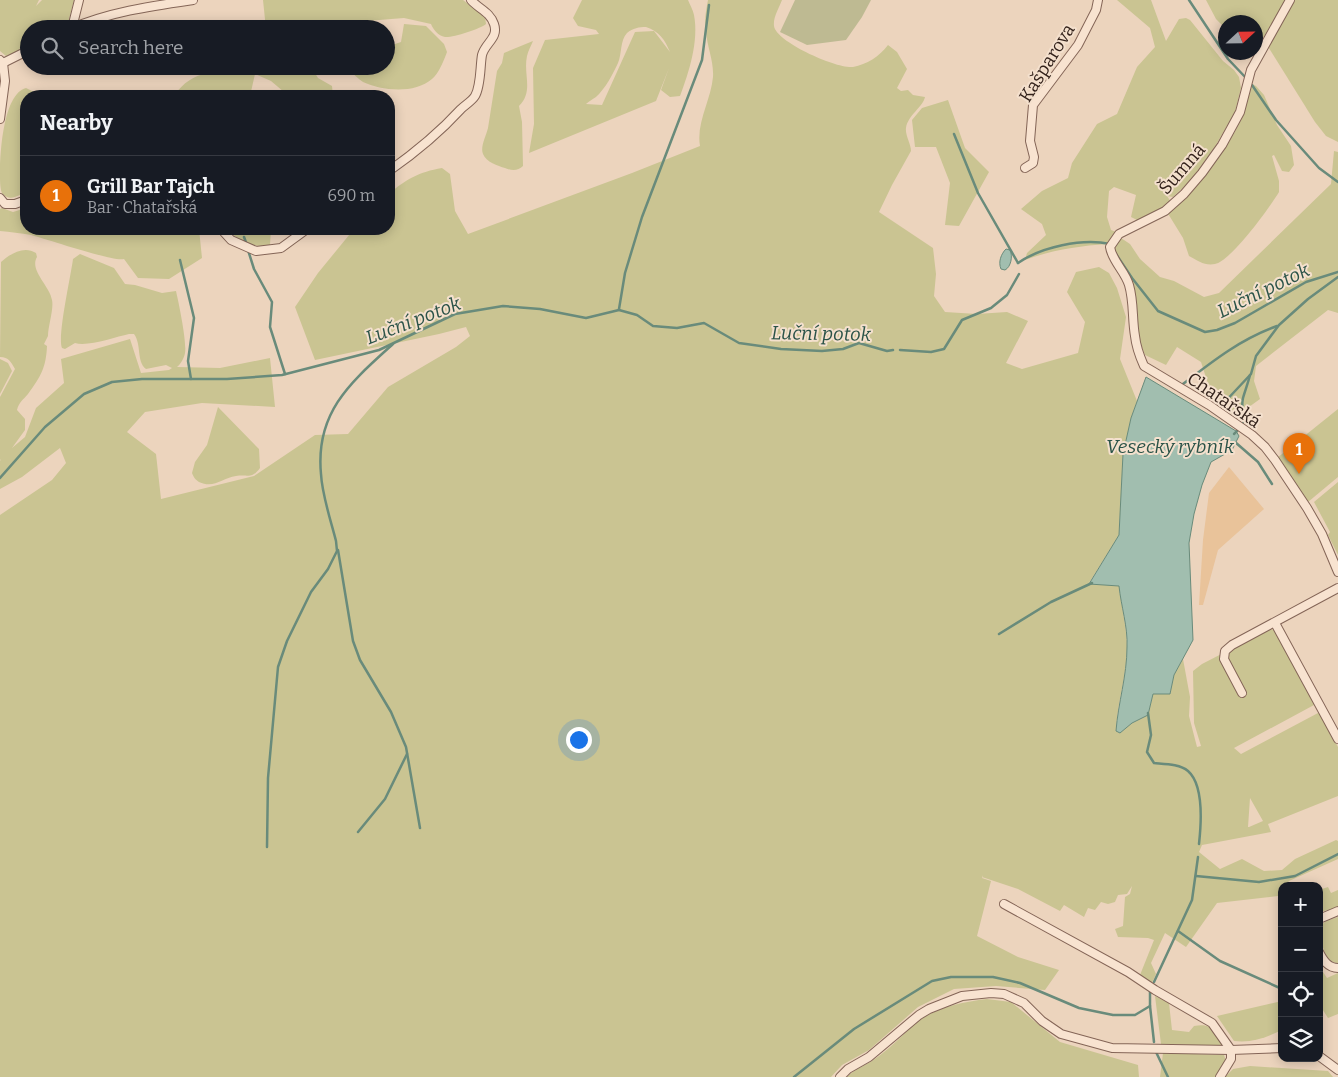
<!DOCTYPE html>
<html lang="en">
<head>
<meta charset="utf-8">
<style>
  :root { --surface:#171b24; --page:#20242c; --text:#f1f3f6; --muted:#9ea1a6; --line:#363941; --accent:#7c3aed }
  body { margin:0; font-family:Bitter,serif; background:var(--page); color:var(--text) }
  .controls { position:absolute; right:15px; bottom:15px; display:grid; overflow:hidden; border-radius:10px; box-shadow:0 2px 12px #0003 }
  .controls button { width:45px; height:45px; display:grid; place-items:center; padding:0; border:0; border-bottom:1px solid var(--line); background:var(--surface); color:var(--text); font:25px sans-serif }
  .compass { position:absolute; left:1218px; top:15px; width:45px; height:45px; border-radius:50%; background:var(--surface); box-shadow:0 2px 12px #0003; rotate:68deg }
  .you { position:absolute; left:578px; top:739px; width:18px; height:18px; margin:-12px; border:4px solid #fff; border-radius:50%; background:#1a73e8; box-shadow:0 0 0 8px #1a73e833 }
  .badge { display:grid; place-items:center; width:32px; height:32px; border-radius:50%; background:var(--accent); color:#fff; font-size:16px; font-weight:700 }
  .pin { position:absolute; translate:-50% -41px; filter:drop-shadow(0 1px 2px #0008) }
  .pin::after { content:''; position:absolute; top:26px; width:18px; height:15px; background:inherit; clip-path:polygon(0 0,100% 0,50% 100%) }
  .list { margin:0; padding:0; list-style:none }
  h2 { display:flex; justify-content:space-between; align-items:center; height:65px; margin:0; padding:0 20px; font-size:21px }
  h2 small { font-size:16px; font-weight:400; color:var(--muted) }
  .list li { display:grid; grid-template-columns:32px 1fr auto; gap:15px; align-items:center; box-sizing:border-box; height:80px; padding:0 20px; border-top:1px solid var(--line) }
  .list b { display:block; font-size:19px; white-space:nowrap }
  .list p { margin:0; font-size:16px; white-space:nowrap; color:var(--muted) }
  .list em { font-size:16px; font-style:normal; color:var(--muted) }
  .icon { flex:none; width:28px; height:28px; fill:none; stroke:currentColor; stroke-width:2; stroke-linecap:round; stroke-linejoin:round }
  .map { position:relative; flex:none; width:1338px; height:1077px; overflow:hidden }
  .search { position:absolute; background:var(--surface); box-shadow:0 2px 12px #0003; left:20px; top:20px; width:375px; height:55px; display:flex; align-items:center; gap:12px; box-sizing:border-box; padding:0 18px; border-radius:28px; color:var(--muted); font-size:19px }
  .panel { position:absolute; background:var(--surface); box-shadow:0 2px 12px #0003; left:20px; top:90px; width:375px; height:145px; border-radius:20px }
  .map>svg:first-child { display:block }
</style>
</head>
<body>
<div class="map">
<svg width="1338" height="1077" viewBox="0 0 1338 1077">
  <rect width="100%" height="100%" fill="#ecd4bd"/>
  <g fill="#cac492" fill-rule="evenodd">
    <path d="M0 0H39L36 6 42 0H74L67 27 63 29H29V46L6 56 0 51Z"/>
    <path d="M263 0H463L485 17 486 24C480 29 452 38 445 37 438 36 433 29 431 24L404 18 266 29Z"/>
    <path d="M582 0H688C690 5 693 10 694 15 699 41 689 72 680 96L670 97 661 90 669 68 656 101 529 153 534 124 533 68 545 40 599 34 596 30 578 26 573 18ZM646 27C659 31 665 40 670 52L654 31 635 32 602 105 586 104C589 101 593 99 596 97 605 89 613 74 618 63 622 54 620 40 627 33 633 28 639 27 646 27Z"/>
    <path d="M708 0H782C779 8 773 17 774 26 776 42 837 69 853 67 867 64 879 57 888 45L897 52 907 69 897 88 901 91 908 90 913 95 925 97C923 107 908 115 906 128 905 135 911 144 911 151L892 185 879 212 933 248 936 274 934 296 945 312 977 314 1007 312 1028 321 1006 363 1022 369 1078 353 1085 322 1067 292 1076 272 1099 267 1109 273 1117 288 1126 317 1120 359 1137 401 1131 418 1123 454 1119 535 1089 583 1119 586C1121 605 1127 627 1127 647 1127 675 1117 703 1116 731L1121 732 1132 723 1148 715 1153 694H1170L1174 675 1183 659 1190 697 1189 716 1197 747 1201 746 1194 723 1193 671 1202 664 1270 629 1275 630 1314 701V705L1234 748 1241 754 1318 713 1320 714 1338 747V796L1268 824 1271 832 1202 845 1199 852 1220 869 1242 859 1264 871 1282 870 1295 859 1336 840 1338 841V859L1289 881 1285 886H1282V891L1278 896 1217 903 1186 947 1165 933 1151 963 1156 974 1151 985 1140 975 1154 940 1148 938 1118 937 1115 929 1123 926 1125 897 1130 894 1132 886 1127 894 1118 895 1115 902 1108 904 1101 902 1095 910 1088 908 1084 917 1064 905 1060 911 1018 889 982 877 983 875 982 878 991 881 977 936 1018 957 1059 970 1045 990 996 986 954 989 918 1007 869 1050 842 1065 831 1077H0V515L52 480 66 463 60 448 22 477 0 489V461L1 459 0 460V397L15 369C11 362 9 357 0 357L1 262C10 254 24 245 36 253L37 257C29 270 50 286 52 300 54 309 48 326 48 336L44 344 47 346C46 368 41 376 28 394 23 400 19 402 17 410L25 419V430L12 448 25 437 36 408 64 383 61 359 130 339 141 373 169 370 172 368 166 365 146 369C136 361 142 345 134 334H129C115 337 88 347 75 343L65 349 62 348C57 337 71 275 73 259L80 254 114 268 125 284 135 285 162 293 176 291C179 304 187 342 185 353 184 358 181 364 177 367L220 368 270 358 275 407 202 403 145 412 127 432 156 454 161 499 254 476 315 435 348 434 388 387 456 347 470 336 466 327 439 334 315 360 295 307 318 273 354 229H389V194C406 179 419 172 442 168L450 174 455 211 468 234 632 173 700 146C696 123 711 100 713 77 714 61 707 47 706 31 704 21 706 10 708 0ZM1250 798 1263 821 1249 827H1248Z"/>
    <path d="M1117 0H1151L1166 41 1179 19 1186 18 1190 20 1223 61 1234 70 1239 77 1241 88 1235 112 1213 150 1191 180 1173 197 1167 196 1171 202 1157 212 1139 221 1131 217 1136 195 1114 187 1109 191 1107 217 1111 230 1116 232 1107 244C1079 246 1052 250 1025 260L1027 253 1046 235 1042 224 1021 209 1042 191 1068 178 1072 163 1097 124 1117 114 1137 67 1155 47 1150 28Z"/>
    <path d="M1206 0H1286L1263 38 1257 41H1256V22H1226L1225 28 1216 19Z"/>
    <path d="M1295 0H1338V142L1326 136 1315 122 1267 45Z"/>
    <path d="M404 24 426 26 444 44 447 52C444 60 439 73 432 79 415 94 382 91 363 82 358 79 353 73 348 69L351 66H386V47L401 42Z"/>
    <path d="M533 41C531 46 528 51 527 56 523 75 534 91 519 106L522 122 523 166C518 171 512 171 505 168 498 166 486 162 483 154 480 147 486 136 488 128 491 109 494 90 497 71L502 63 504 53Z"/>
    <path d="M241 66H270L272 69 292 71 303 67 313 70 318 78 332 86 333 96H299L284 92 271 81 255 74 250 96H174C193 68 217 72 247 70Z"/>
    <path d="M1250 83 1256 86 1264 95 1277 125 1291 146 1294 165 1289 172 1282 171 1274 155 1272 156 1279 181V192C1270 207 1231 261 1215 264 1205 266 1198 261 1189 256L1183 238 1167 212C1195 191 1233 144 1245 110 1248 102 1248 92 1250 83Z"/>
    <path d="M26 88 42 96H26V191C19 196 9 202 2 193 0 189 0 180 0 174 0 154 3 94 26 88Z"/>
    <path d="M948 100 965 148 989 172 959 226 945 225 950 183 936 147H915L912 120 922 108Z"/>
    <path d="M1334 151 1338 152V313L1328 310 1256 366 1254 381 1260 399 1235 417 1212 396 1201 362 1177 347 1166 365 1145 355 1138 337 1124 271 1113 246 1121 238 1130 244 1140 259 1160 277 1174 281 1204 297 1219 293 1331 184Z"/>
    <path d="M2 208 13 212 26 208V229H199L202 258 169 279 138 278 124 259C113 262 47 239 31 235 21 233 10 232 0 231V209Z"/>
    <path d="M225 229H271L270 245C251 249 240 240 225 229Z"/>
    <path d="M0 359 8 363 12 371 0 394Z"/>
    <path d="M218 407 259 449 260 468C251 480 249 474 236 476 222 478 214 489 199 482 195 479 194 478 192 473L195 462 207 445Z"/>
    <path d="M1338 409V477L1308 502 1277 458Z"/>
    <path d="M1338 482V555L1328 535 1330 532 1314 502Z"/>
    <path d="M1328 887 1331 893 1338 890V908L1319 912V890Z"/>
    <path d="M1338 917V963C1322 963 1321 937 1320 926L1326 921Z"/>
    <path d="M1319 966 1327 978 1338 973V1014L1328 1018 1319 1004Z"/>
    <path d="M1155 996 1169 1003 1172 1030 1189 1032 1194 1026C1213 1022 1216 1033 1225 1046L1161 1044Z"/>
    <path d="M987 999 1011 1002 1060 1042 1138 1065 1139 1077H847C856 1068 869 1064 879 1056 893 1046 904 1033 917 1022 937 1007 963 1002 987 999Z"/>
    <path d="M1282 1001V1030C1265 1038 1252 1043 1234 1041L1217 1016Z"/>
    <path d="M1163 1053 1224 1055 1226 1061 1216 1077H1160Z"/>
    <path d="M1250 1066 1328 1071 1333 1077H1225L1233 1069Z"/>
  </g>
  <path fill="#e9c39a" d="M1229 467 1264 509 1218 550 1203 605H1199L1203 540 1209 493Z"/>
  <path fill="#beba92" d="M795 0H871L862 17 846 40 807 45 780 32Z"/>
  <g fill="#a1beaf" stroke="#698b7b">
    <path d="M1006 249 1010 250C1013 256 1011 267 1005 270L1001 269C998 262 1001 254 1006 249Z"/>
    <path d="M1146 377 1236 431 1239 436 1232 450 1211 462 1202 485 1194 514 1189 543 1193 640 1174 675 1170 694H1153L1148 715 1132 723 1120 733 1116 731C1118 703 1127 676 1127 647 1128 627 1121 606 1119 586L1089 584 1119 535 1123 454 1131 418Z"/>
  </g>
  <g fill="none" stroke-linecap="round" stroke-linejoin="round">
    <g stroke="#698b7b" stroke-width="2.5">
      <path d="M1189 0 1228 59 1247 79"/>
      <path d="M1252 85 1276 120 1319 168 1338 182"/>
      <path d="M954 134 978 193 1018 263"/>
      <path d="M244 237 247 245"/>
      <path d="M248 250 254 269 272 302 270 327 285 374"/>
      <path d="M1114 251 1132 278 1158 311 1205 332 1217 330 1235 323 1306 282 1338 272"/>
      <path d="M180 260 194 318 188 361 191 379"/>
      <path d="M1018 263C1041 247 1082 238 1110 244"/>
      <path d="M619 309 625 273 642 217 702 60 709 5"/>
      <path d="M900 350 931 352 944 349 962 320 991 308 1007 295 1019 274"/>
      <path d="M1183 384C1214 360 1241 339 1277 326"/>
      <path d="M1221 406 1251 374 1256 356 1279 325 1308 299 1338 277"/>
      <path d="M1234 434C1252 418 1239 416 1243 398 1245 391 1248 383 1250 375"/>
      <path d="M1235 442 1258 462 1272 484"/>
      <path d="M0 478 45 427 84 394 112 382 142 379H227L282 375 379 350 455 314 503 306 540 309 586 318 619 310 637 315 653 326 677 328 704 323 739 343 781 349 822 351 843 349 859 343 887 351 893 350"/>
      <path d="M338 550 353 641 360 660 391 712 406 747 420 828"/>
      <path d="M999 634 1051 602 1092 583"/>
      <path d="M1148 713 1151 735 1147 752 1154 763C1165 764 1180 764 1188 771 1204 785 1201 826 1199 844"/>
      <path d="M358 832 385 799 407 754"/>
      <path d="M267 847 268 778 278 667 287 641 311 592 328 569 337 551 336 541C331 521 322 495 321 474 315 412 351 382 393 344"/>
      <path d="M1196 876 1259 882 1295 876 1338 854"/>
      <path d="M1178 931 1220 961 1282 989"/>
      <path d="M1154 982 1192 900 1198 857"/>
      <path d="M1150 991V1006L1154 1042"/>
      <path d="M1156 1052 1168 1077"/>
      <path d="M794 1077 854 1029 932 981 951 977H993L1020 983 1079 1008 1113 1015H1135L1150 1006"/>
    </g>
    <defs>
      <g id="minor">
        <path d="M1290 0 1251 70 1240 112 1222 145 1202 173 1184 194 1165 211 1119 234 1110 247C1112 261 1125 271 1129 285 1134 302 1132 319 1135 336 1136 346 1140 357 1144 366L1209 405 1252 435 1265 447 1275 460 1307 508 1322 534 1338 572"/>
        <path d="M72 28 79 0"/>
        <path d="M70 29C109 12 152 6 193 0"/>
        <path d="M0 60 3 63 5 81 0 119"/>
        <path d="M3 63 29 50"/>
        <path d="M1025 168 1033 163 1034 157 1030 141 1033 105 1078 45 1096 10 1098 0"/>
        <path d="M389 171C416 152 439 133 461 109 465 105 472 101 475 96 481 86 480 66 482 55 485 43 499 38 494 24 490 12 479 9 471 0"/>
        <path d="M0 198 5 204H15L26 200"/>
        <path d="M221 229 231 240 256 251 281 248 307 229"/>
        <path d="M1275 623 1338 739"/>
        <path d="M1242 693 1224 659 1225 651 1232 645 1338 588"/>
        <path d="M1004 904 1128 972 1155 990 1212 1023 1231 1050"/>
        <path d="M1319 919 1338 911"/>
        <path d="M1319 952C1323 960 1328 968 1338 968"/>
        <path d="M1319 1056 1338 1070"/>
        <path d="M840 1077 848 1069 869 1057 919 1015 929 1009 962 996 991 993 1004 994 1024 1003 1042 1021 1061 1034 1112 1048 1231 1050 1282 1048"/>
        <path d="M1220 1077 1231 1059V1050"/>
      </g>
    </defs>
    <use href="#minor" stroke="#846557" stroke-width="10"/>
    <use href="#minor" stroke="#f8e3d0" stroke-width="8"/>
  </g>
  <g text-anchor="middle" stroke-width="4" stroke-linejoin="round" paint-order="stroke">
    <g font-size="18" fill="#33221b" stroke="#f4e0cd">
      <text transform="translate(1047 63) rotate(-58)" y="6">Kašparova</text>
      <text transform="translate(1182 169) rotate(-49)" y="6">Šumná</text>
      <text transform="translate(1224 400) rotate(34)" y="6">Chatařská</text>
    </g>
    <g font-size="19" font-style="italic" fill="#2b5348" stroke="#f4e0cd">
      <text transform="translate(1263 290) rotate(-26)" y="7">Luční potok</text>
      <text transform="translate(413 320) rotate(-21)" y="7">Luční potok</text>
      <text transform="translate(821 333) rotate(1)" y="7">Luční potok</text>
      <text x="1170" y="453">Vesecký rybník</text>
    </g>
  </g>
</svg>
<div class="controls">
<button>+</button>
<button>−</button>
<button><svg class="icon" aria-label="locate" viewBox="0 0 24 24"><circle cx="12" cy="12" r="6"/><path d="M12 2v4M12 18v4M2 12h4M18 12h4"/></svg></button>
<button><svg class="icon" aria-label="layers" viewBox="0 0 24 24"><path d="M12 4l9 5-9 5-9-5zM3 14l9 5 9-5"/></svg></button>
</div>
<svg class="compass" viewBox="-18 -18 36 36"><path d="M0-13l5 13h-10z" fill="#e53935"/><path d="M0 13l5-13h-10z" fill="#9ea1a6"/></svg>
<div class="you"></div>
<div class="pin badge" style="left:1299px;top:474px;background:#e8710a">1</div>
<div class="search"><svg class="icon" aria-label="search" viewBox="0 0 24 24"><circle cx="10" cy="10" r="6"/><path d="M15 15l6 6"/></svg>Search here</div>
<section class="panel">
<h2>Nearby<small></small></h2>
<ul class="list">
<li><span class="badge" style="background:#e8710a">1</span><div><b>Grill Bar Tajch</b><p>Bar · Chatařská</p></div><em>690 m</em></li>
</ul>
</section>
</div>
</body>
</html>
